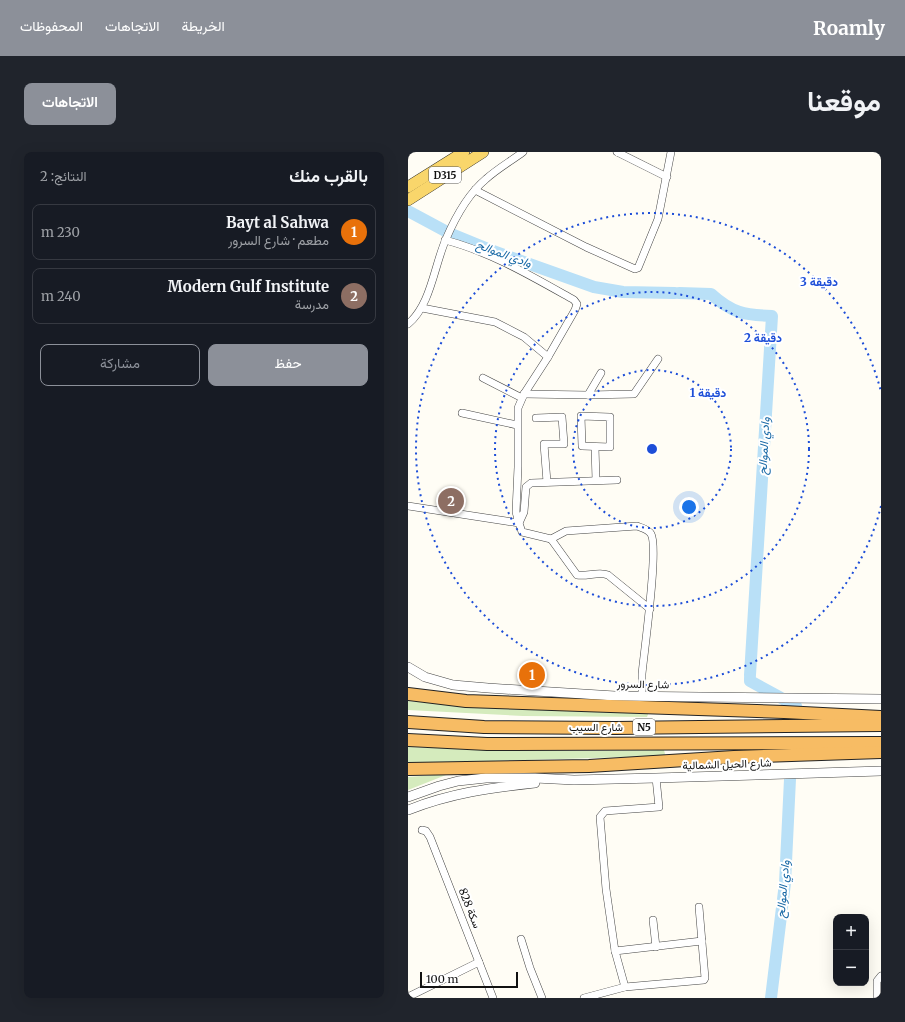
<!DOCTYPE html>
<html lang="ar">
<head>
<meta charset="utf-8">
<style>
  :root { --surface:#171b24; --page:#20242c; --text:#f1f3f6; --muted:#9ea1a6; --line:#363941; --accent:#8c9099 }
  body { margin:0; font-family:Merriweather,Vazirmatn,serif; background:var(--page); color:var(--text); direction:rtl }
  .controls { position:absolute; right:12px; bottom:12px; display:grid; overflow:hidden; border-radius:8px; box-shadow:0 4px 16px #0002 }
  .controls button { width:36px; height:36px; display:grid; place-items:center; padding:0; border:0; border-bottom:1px solid var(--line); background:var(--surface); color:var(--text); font:20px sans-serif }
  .scale { position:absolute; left:12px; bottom:10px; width:98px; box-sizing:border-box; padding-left:4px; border:2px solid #111; border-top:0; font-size:11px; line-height:14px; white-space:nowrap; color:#111; -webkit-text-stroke:3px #fff; paint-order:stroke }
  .you { position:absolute; left:281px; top:355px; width:14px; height:14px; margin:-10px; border:3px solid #fff; border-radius:50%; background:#1a73e8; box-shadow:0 0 0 6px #1a73e833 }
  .badge { display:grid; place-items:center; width:26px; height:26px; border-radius:50%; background:var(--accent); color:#fff; font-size:13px; font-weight:700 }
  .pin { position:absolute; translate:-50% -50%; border:2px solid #fff; box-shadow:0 1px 4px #0006 }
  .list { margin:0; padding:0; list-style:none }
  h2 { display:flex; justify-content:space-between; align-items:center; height:52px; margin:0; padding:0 16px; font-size:17px }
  h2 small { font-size:13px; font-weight:400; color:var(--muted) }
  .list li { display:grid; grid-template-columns:26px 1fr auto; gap:12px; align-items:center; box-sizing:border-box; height:56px; margin:0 8px 8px; padding:0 8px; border:1px solid var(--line); border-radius:8px }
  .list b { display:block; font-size:15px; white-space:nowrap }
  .list p { margin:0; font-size:13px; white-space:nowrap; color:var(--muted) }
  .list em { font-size:13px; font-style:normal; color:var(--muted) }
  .actions { display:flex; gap:8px; padding:12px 16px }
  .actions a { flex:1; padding:9px 0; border:1px solid var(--accent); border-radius:8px; text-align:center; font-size:14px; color:var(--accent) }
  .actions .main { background:var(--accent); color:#fff }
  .map { position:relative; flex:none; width:473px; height:846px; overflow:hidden; direction:ltr; border-radius:8px }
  header { display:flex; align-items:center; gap:24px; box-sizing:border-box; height:56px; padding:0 20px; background:var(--accent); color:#fff }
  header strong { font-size:19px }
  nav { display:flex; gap:22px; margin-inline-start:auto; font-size:14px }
  .intro { display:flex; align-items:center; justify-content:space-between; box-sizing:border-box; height:96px; padding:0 24px }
  h1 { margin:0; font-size:28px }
  .button { padding:10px 18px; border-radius:8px; background:var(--accent); color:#fff; font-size:14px; font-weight:700 }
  main { display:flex; gap:24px; padding:0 24px }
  aside { flex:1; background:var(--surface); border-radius:8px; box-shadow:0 4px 16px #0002 }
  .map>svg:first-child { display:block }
</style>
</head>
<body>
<header>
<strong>Roamly</strong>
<nav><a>الخريطة</a><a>الاتجاهات</a><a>المحفوظات</a></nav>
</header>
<div class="intro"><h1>موقعنا</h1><a class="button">الاتجاهات</a></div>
<main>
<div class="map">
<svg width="473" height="846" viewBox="0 0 473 846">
  <rect width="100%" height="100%" fill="#fffdf5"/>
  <g fill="#d5ebbd">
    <path d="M0 549 90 557 217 558 241 560 239 565 115 564 0 558Z"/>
    <path d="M0 595 168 599 253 598H256L257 602 256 604 51 610H0Z"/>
    <path d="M27 623H38L0 638V625Z"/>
  </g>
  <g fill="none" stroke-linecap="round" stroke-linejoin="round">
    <g stroke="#b9e0f7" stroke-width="12">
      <path d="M0 59 41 81 85 99 186 135 215 140 267 141"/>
      <path d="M271 141 303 142C324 161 336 163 364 164L342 523"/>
      <path d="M342 526V529L388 554"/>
      <path d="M363 846 377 731 382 627"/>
    </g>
    <defs>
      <g id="minor">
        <path d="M209 0 259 25"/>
        <path d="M67 38 178 95 227 117 230 116 250 67 263 0"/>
        <path d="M14 156 87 170 116 185 140 205"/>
        <path d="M0 172C23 153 26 114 38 87 47 66 60 42 78 27 89 17 103 9 115 0"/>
        <path d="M75 226 114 246"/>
        <path d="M116 242 180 243 226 242 250 207"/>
        <path d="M180 243 193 221"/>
        <path d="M54 261 109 273"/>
        <path d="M173 264 202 265V295L174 294Z"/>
        <path d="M128 266 154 265 156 292H136L139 330"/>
        <path d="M187 295 188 328"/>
        <path d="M209 328 123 331 118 335 116 360 111 371 114 380 143 387 158 379 229 374C234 376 240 377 243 382 251 395 236 500 234 522 234 530 234 537 234 544"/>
        <path d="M0 354 111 371 108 360 110 315V256L116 242 140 205 167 158 169 152 166 148C125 125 83 100 37 88"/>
        <path d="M143 387 169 423C179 425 191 419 200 423L242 457"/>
        <path d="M14 678 18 679 22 685 85 846"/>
        <path d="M245 768 248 795"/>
        <path d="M113 787 122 816 134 846"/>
        <path d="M207 799 294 789"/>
        <path d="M217 835 207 799 198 737 192 665 197 659 251 655 248 626"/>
        <path d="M0 845 71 810"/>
        <path d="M176 846 217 835 296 828 297 826 291 755"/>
        <path d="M469 846V829L473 824"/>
      </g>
      <g id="tertiary">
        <path d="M0 515 17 525 45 533 80 536 207 544 473 547"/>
        <path d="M0 645 31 634 50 629 78 626H127L166 628 248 626 473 619"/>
        <path d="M0 658C43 641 81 636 127 631"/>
      </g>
      <g id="primary">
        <path d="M0 35 56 0"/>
        <path d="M0 48 75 0"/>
      </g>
      <g id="trunk">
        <path d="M0 542 58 549 376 560 473 565"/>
        <path d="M0 570 76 575 207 576 473 573"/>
        <path d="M0 588 79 592 473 591"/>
        <path d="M0 617 181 614 326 605 473 600"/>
      </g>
    </defs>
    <use href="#minor" stroke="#444" stroke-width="8"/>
    <use href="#tertiary" stroke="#444" stroke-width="10"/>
    <use href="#primary" stroke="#222" stroke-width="12"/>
    <use href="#trunk" stroke="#222" stroke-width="14"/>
    <use href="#minor" stroke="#fff" stroke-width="7"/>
    <use href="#tertiary" stroke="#fff" stroke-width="9"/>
    <use href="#primary" stroke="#f9d66b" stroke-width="11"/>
    <use href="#trunk" stroke="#f7bc64" stroke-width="12"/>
  </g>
  <g fill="none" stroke="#1d4ed8" stroke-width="2" stroke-dasharray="2 4">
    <circle cx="244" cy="297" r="79"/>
    <circle cx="244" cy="297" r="157"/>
    <path d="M473 354A236 236 0 1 1 473 240"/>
  </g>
  <g text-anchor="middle" stroke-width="4" stroke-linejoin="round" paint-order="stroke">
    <g fill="#fff" stroke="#585858" stroke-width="1">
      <rect x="21" y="15" width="32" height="16" rx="3"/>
      <rect x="225" y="567" width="22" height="16" rx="3"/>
    </g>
    <g font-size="10" font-weight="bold" fill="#111">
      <text x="37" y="27">D315</text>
      <text x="236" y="579">N5</text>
    </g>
    <g font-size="11" fill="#111" stroke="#fff">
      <text transform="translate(235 532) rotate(1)" y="4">شارع السرور</text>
      <text x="188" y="579">شارع السيب</text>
      <text transform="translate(319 612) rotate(-2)" y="4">شارع الحيل الشمالية</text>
      <text transform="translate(62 756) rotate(68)" y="4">سكة 828</text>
    </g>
    <g font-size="12" font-style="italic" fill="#1768a6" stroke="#fff">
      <text transform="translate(96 102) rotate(20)" y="4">وادي الموالح</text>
      <text transform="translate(356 294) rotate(-87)" y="4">وادي الموالح</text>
      <text transform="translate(375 737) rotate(-85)" y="4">وادي الموالح</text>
    </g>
  </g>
  <circle cx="244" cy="297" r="6" fill="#1d4ed8" stroke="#fff" stroke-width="2"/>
  <g font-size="12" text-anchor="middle" font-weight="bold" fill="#1d4ed8" stroke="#fff" stroke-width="4" stroke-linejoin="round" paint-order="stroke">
    <text x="411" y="134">3 دقيقة</text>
    <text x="355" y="190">2 دقيقة</text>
    <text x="300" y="245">1 دقيقة</text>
  </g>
</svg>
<div class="controls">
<button>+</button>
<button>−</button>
</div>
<div class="scale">100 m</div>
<div class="you"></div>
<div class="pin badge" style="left:124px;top:523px;background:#e8710a">1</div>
<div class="pin badge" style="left:43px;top:349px;background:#8d6e63">2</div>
</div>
<aside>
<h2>بالقرب منك<small>النتائج: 2</small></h2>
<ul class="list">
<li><span class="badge" style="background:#e8710a">1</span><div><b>Bayt al Sahwa</b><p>مطعم · شارع السرور</p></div><em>230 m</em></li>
<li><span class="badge" style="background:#8d6e63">2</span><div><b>Modern Gulf Institute</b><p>مدرسة</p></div><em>240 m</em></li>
</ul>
<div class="actions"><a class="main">حفظ</a><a>مشاركة</a></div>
</aside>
</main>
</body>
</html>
